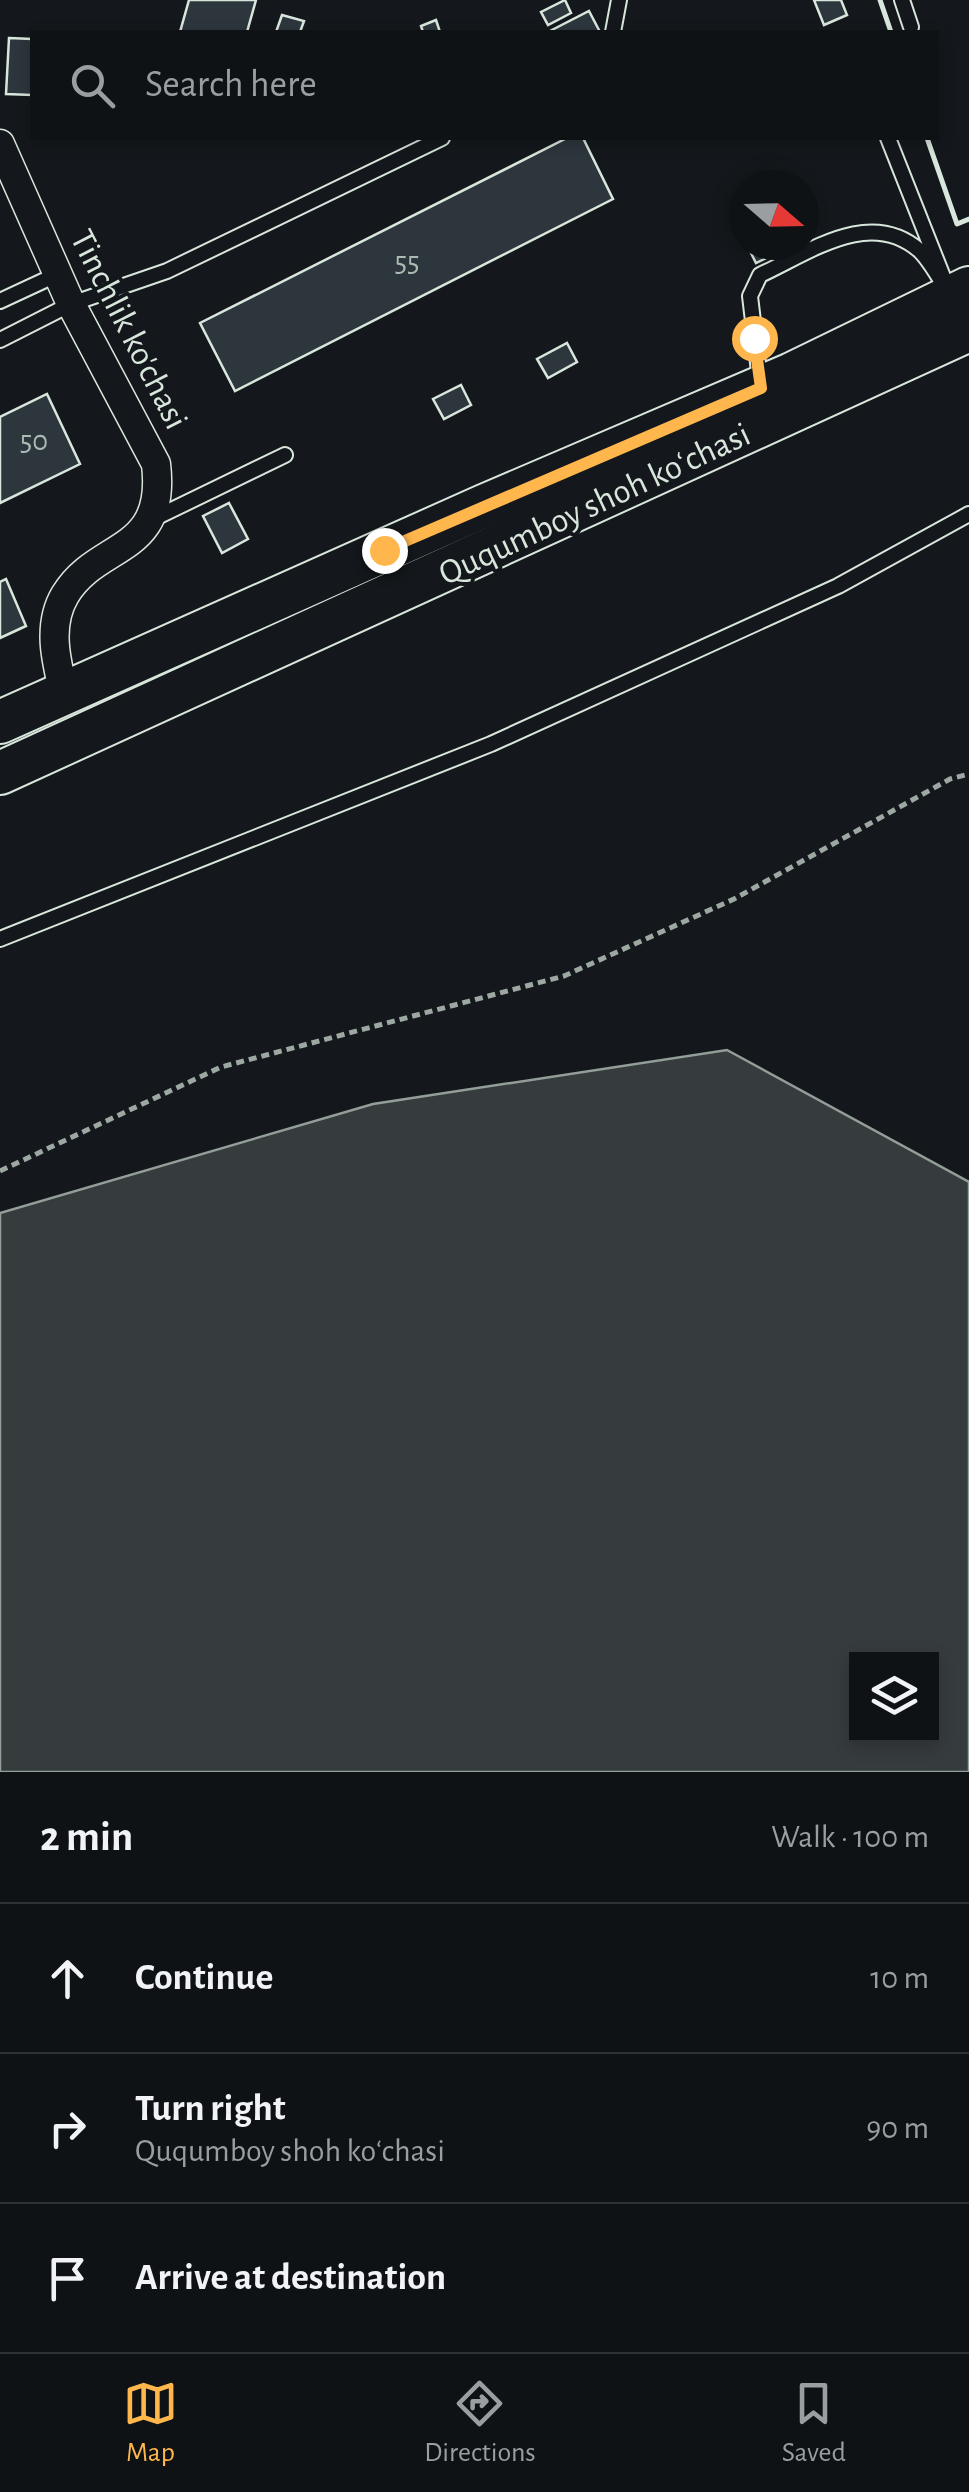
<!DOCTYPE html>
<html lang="en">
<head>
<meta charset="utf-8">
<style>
  :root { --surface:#0f1215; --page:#181b1e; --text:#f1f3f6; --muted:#9b9ea0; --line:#2f3234; --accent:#ffb74d }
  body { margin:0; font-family:"Alegreya Sans",sans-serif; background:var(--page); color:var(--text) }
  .controls { position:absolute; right:30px; bottom:30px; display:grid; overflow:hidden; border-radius:0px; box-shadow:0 5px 15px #0003 }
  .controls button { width:90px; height:90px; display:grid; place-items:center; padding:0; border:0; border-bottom:2px solid var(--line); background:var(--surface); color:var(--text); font:50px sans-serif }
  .compass { position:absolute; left:729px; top:170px; width:90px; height:90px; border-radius:50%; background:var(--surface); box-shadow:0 5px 15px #0003; rotate:110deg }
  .stop { position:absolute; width:30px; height:30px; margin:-22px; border:8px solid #ffb74d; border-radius:50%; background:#fff }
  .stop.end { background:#ffb74d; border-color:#fff; box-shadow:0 2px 10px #0008 }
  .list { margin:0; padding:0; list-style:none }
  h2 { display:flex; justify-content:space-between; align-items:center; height:130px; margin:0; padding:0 40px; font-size:42px }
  h2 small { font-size:32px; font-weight:400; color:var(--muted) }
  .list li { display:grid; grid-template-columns:65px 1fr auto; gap:30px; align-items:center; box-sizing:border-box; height:150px; padding:0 40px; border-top:2px solid var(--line) }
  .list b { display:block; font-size:38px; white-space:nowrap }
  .list p { margin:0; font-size:32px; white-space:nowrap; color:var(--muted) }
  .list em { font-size:32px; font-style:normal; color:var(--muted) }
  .icon { flex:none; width:55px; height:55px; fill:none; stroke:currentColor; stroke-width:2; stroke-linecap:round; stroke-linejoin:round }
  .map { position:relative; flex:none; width:969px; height:1772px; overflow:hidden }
  .search { position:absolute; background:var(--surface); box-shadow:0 5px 15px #0003; left:30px; right:30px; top:30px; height:110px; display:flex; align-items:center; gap:25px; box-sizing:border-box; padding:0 35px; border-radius:0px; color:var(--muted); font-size:38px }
  .sheet { height:580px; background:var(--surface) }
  nav { display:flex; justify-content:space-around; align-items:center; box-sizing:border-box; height:140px; border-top:2px solid var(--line); background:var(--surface); font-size:28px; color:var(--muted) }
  nav a { display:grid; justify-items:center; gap:5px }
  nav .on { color:var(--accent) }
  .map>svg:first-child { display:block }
</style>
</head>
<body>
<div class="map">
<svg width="969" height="1772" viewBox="0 0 969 1772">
  <rect width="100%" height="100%" fill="#14181c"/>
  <path fill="#363b3e" stroke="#939e99" stroke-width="2.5" fill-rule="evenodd" d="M727 1050 969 1182V1772H0V1213L373 1104ZM856 1660H932V1734H856Z"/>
  <g fill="#2c363c" stroke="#d8e6dc" stroke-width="2.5">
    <path d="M189 0H256L247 32H180Z"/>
    <path d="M565 0 571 13 548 25 541 12Z"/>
    <path d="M814 0H841L847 15 824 25Z"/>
    <path d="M589 11 600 32H548Z"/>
    <path d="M282 15 304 21 300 32H276Z"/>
    <path d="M436 20 440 32H423L421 26Z"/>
    <path d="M9 38 32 39V95L6 94Z"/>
    <path d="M567 138H583L613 199 235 391 200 323Z"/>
    <path d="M747 245H790L791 246 756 263Z"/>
    <path d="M567 343 577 362 548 378 537 359Z"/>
    <path d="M461 385 471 405 444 419 433 399Z"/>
    <path d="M47 394 80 464 0 503V417Z"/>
    <path d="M229 503 248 539 222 553 203 516Z"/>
    <path d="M6 579 26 626 0 638V582Z"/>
  </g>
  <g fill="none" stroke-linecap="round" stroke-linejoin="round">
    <defs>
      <g id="lane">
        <path d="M902 0 911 27"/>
        <path d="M613 32 619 0"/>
        <path d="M0 301 58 274"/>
        <path d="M0 340 71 304 167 271 442 138"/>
        <path d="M760 380 750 296 760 275C810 252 870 207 920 251 932 263 942 283 951 297L888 138"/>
        <path d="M151 520 285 455"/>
        <path d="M0 939 491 744 838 586 969 514"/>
      </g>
      <path id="street" d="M0 144 71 304 156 464C167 556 97 541 65 595 47 625 56 661 64 693"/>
      <g id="primary">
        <path d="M0 722 484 506 792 374 969 288"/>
        <path d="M0 773 969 330"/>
      </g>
    </defs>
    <use href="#lane" stroke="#d8e6dc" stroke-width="18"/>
    <use href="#street" stroke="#d8e6dc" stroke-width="31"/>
    <use href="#primary" stroke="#d8e6dc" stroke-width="46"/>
    <path stroke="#9da8a2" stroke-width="5" stroke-dasharray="8 5" stroke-linecap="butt" d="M0 1171 221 1067 564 976 734 899 950 779 969 774"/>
    <use href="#lane" stroke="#14181c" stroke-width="14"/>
    <use href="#street" stroke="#14181c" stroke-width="28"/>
    <use href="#primary" stroke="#14181c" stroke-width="42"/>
    <g stroke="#d8e6dc" stroke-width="5">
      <path d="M880 0 891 32"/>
      <path d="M927 138 957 224 969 219"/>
    </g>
  </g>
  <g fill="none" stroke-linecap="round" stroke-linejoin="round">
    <path stroke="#ffb74d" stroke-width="12" d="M384 550 761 388 754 338"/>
  </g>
  <g text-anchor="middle" stroke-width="8" stroke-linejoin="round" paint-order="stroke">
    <g font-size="30" fill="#adbab4">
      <text x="407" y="271">55</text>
      <text x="34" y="450">50</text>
    </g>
    <g font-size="35" fill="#d8e6dc" stroke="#14181c">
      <text transform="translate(130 329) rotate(63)" y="12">Tinchlik ko'chasi</text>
      <text transform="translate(594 503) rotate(-25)" y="12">Ququmboy shoh koʻchasi</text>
    </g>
  </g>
</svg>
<div class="controls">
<button><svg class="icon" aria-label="layers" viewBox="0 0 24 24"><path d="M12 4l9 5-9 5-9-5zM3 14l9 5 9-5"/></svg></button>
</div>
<svg class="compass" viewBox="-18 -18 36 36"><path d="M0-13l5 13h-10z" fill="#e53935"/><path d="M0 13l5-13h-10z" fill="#9b9ea0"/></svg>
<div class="stop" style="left:754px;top:338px"></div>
<div class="stop end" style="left:384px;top:550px"></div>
<div class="search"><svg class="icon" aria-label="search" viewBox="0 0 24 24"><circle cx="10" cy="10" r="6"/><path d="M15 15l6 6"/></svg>Search here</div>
</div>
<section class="sheet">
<h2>2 min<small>Walk · 100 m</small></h2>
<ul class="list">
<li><svg class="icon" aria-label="ahead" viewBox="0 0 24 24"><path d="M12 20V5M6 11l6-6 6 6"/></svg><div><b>Continue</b></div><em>10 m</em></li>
<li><svg class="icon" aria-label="right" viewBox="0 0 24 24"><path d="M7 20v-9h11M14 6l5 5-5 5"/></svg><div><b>Turn right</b><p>Ququmboy shoh koʻchasi</p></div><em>90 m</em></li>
<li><svg class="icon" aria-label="arrive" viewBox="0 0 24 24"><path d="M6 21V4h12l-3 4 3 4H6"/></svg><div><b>Arrive at destination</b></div></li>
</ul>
</section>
<nav>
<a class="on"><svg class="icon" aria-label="map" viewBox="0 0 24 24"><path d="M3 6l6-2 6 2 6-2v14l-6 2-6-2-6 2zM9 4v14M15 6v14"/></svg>Map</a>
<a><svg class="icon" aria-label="directions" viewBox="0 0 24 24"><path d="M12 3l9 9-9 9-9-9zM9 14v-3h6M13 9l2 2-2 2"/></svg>Directions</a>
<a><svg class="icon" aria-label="saved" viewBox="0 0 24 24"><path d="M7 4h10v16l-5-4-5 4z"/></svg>Saved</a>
</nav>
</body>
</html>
